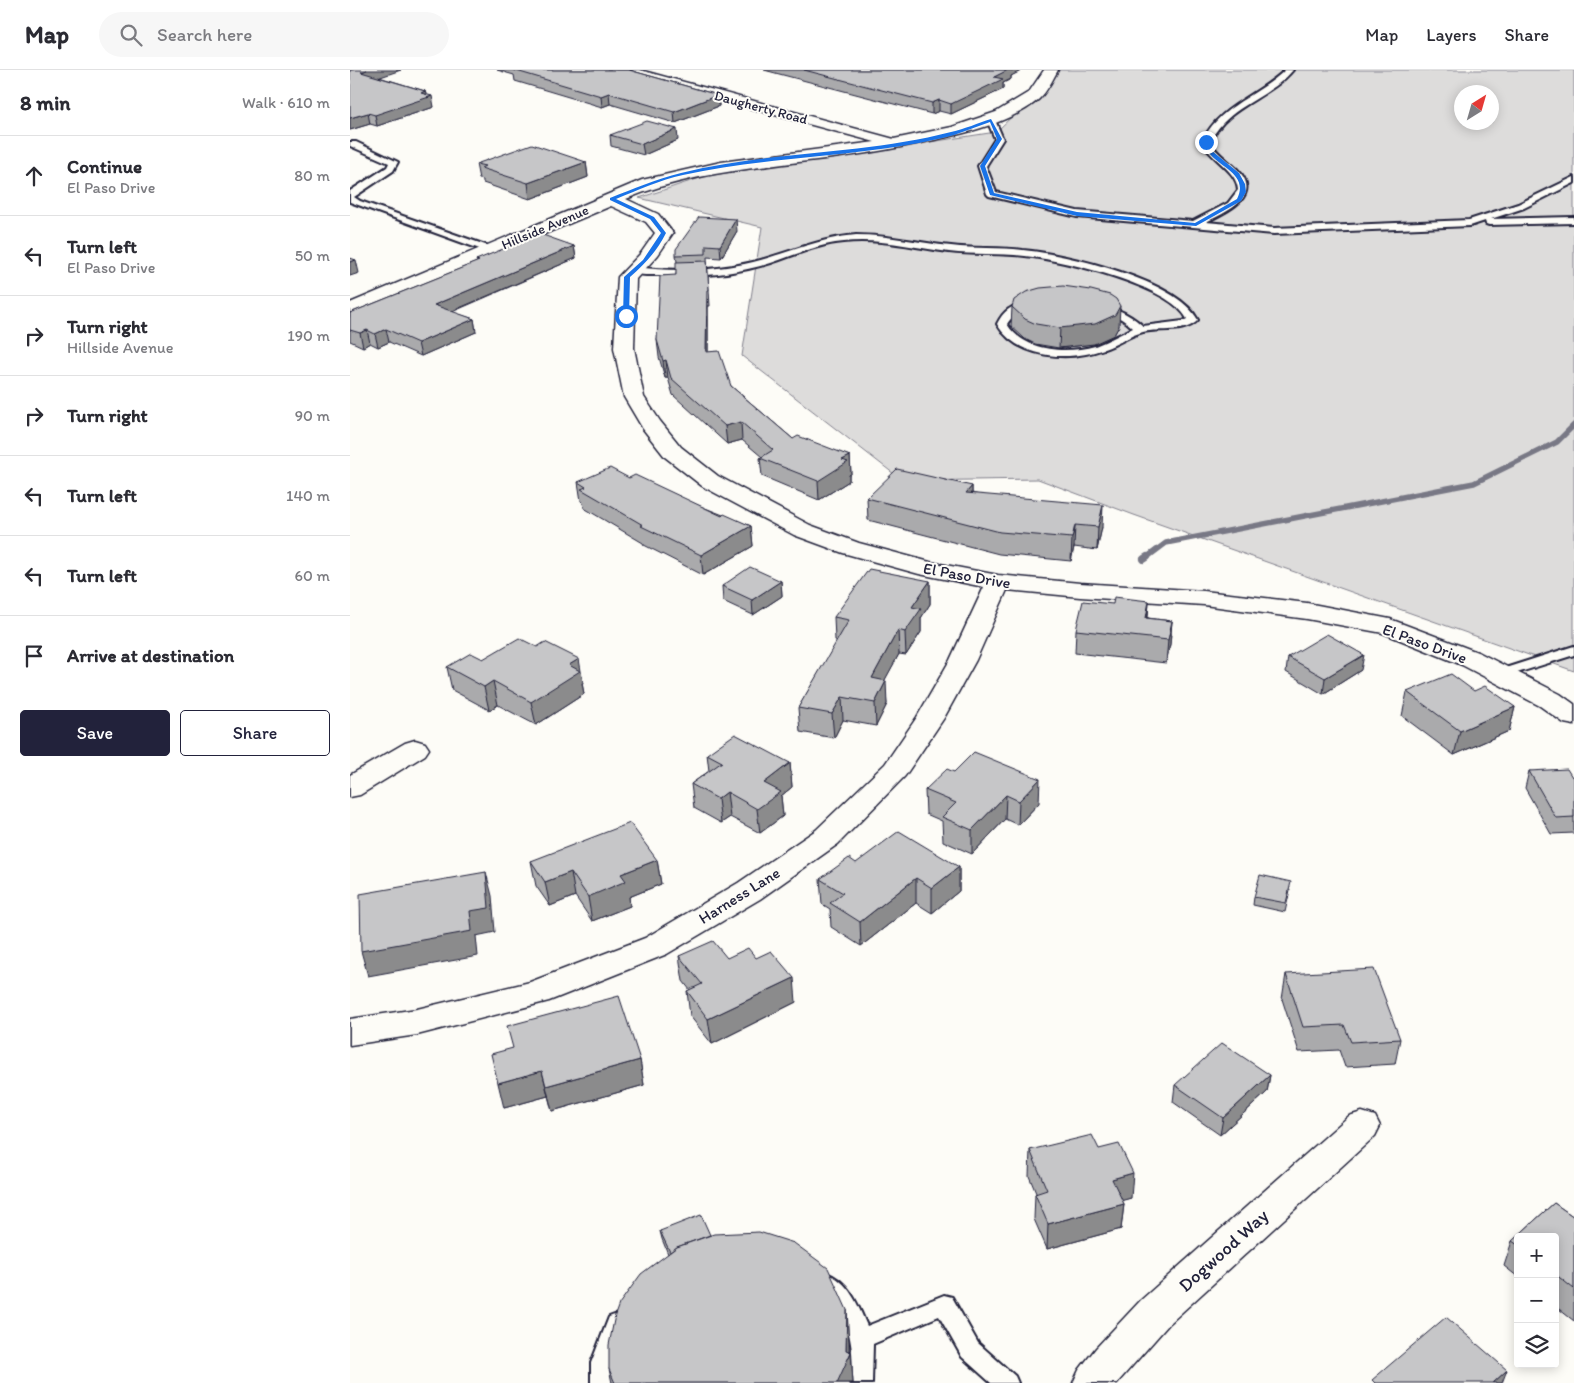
<!DOCTYPE html>
<html lang="en">
<head>
<meta charset="utf-8">
<style>
  :root { --surface:#fff; --page:#f7f7f7; --text:#2b2b33; --muted:#7c7c81; --line:#e1e1e2; --accent:#22223b }
  body { margin:0; font-family:Itim,sans-serif; background:var(--page); color:var(--text) }
  .controls { position:absolute; right:15px; bottom:15px; display:grid; overflow:hidden; border-radius:5px; box-shadow:0 2px 12px #0003 }
  .controls button { width:45px; height:45px; display:grid; place-items:center; padding:0; border:0; border-bottom:1px solid var(--line); background:var(--surface); color:var(--text); font:25px sans-serif }
  .compass { position:absolute; left:1104px; top:15px; width:45px; height:45px; border-radius:50%; background:var(--surface); box-shadow:0 2px 12px #0003; rotate:37deg }
  .stop { position:absolute; width:15px; height:15px; margin:-11px; border:4px solid #1a73e8; border-radius:50%; background:#fff }
  .stop.end { background:#1a73e8; border-color:#fff; box-shadow:0 1px 5px #0008 }
  .list { margin:0; padding:0; list-style:none }
  h2 { display:flex; justify-content:space-between; align-items:center; height:65px; margin:0; padding:0 20px; font-size:21px }
  h2 small { font-size:16px; font-weight:400; color:var(--muted) }
  .list li { display:grid; grid-template-columns:32px 1fr auto; gap:15px; align-items:center; box-sizing:border-box; height:80px; padding:0 20px; border-top:1px solid var(--line) }
  .list b { display:block; font-size:19px; white-space:nowrap }
  .list p { margin:0; font-size:16px; white-space:nowrap; color:var(--muted) }
  .list em { font-size:16px; font-style:normal; color:var(--muted) }
  .actions { display:flex; gap:10px; padding:15px 20px }
  .actions a { flex:1; padding:11px 0; border:1px solid var(--accent); border-radius:5px; text-align:center; font-size:18px; color:var(--accent) }
  .actions .main { background:var(--accent); color:#fff }
  .icon { flex:none; width:28px; height:28px; fill:none; stroke:currentColor; stroke-width:2; stroke-linecap:round; stroke-linejoin:round }
  .map { position:relative; flex:none; width:1224px; height:1313px; overflow:hidden }
  header { display:flex; align-items:center; gap:30px; box-sizing:border-box; height:70px; padding:0 25px; background:var(--surface); border-bottom:1px solid var(--line) }
  header strong { font-size:24px }
  nav { display:flex; gap:28px; margin-inline-start:auto; font-size:18px }
  .search { width:350px; height:45px; background:var(--page); display:flex; align-items:center; gap:12px; box-sizing:border-box; padding:0 18px; border-radius:28px; color:var(--muted); font-size:19px }
  main { display:flex }
  aside { flex:1; background:var(--surface) }
  .map>svg:first-child { display:block }
</style>
</head>
<body>
<header>
<strong>Map</strong>
<div class="search"><svg class="icon" aria-label="search" viewBox="0 0 24 24"><circle cx="10" cy="10" r="6"/><path d="M15 15l6 6"/></svg>Search here</div>
<nav><a>Map</a><a>Layers</a><a>Share</a></nav>
</header>
<main>
<aside>
<h2>8 min<small>Walk · 610 m</small></h2>
<ul class="list">
<li><svg class="icon" aria-label="ahead" viewBox="0 0 24 24"><path d="M12 20V5M6 11l6-6 6 6"/></svg><div><b>Continue</b><p>El Paso Drive</p></div><em>80 m</em></li>
<li><svg class="icon" aria-label="left" viewBox="0 0 24 24"><path d="M17 20v-9H6M10 6l-5 5 5 5"/></svg><div><b>Turn left</b><p>El Paso Drive</p></div><em>50 m</em></li>
<li><svg class="icon" aria-label="right" viewBox="0 0 24 24"><path d="M7 20v-9h11M14 6l5 5-5 5"/></svg><div><b>Turn right</b><p>Hillside Avenue</p></div><em>190 m</em></li>
<li><svg class="icon" aria-label="right" viewBox="0 0 24 24"><path d="M7 20v-9h11M14 6l5 5-5 5"/></svg><div><b>Turn right</b></div><em>90 m</em></li>
<li><svg class="icon" aria-label="left" viewBox="0 0 24 24"><path d="M17 20v-9H6M10 6l-5 5 5 5"/></svg><div><b>Turn left</b></div><em>140 m</em></li>
<li><svg class="icon" aria-label="left" viewBox="0 0 24 24"><path d="M17 20v-9H6M10 6l-5 5 5 5"/></svg><div><b>Turn left</b></div><em>60 m</em></li>
<li><svg class="icon" aria-label="arrive" viewBox="0 0 24 24"><path d="M6 21V4h12l-3 4 3 4H6"/></svg><div><b>Arrive at destination</b></div></li>
</ul>
<div class="actions"><a class="main">Save</a><a>Share</a></div>
</aside>
<div class="map">
<svg width="1224" height="1313" viewBox="0 0 1224 1313">
  <rect width="100%" height="100%" fill="#fdfcf7"/>
  <filter id="ink" filterUnits="userSpaceOnUse"><feTurbulence type="fractalNoise" baseFrequency=".02" numOctaves="2"/><feDisplacementMap in="SourceGraphic" scale="10" xChannelSelector="R" yChannelSelector="G"/><feConvolveMatrix kernelMatrix="1 2 1 2 8 2 1 2 1" color-interpolation-filters="sRGB"/></filter>
  <g filter="url(#ink)">
    <path fill="#dddcdb" stroke="#807f8b" fill-rule="evenodd" d="M701 0H1224V601L784 445 688 409 553 411 392 286 412 157 289 128 356 106 646 62 685 24ZM1112 22H1142V52H1112Z"/>
    <g fill="none" stroke-linecap="round" stroke-linejoin="round">
      <path stroke="#787885" stroke-width="5.5" d="M796 488 816 473 1124 413 1207 372 1224 355"/>
      <path stroke="#787885" stroke-width="8" d="M794 489 797 487"/>
      <defs>
        <g id="lane">
          <path d="M935 0H943C919 29 876 36 860 72 867 84 878 90 887 99 914 126 877 142 856 152L924 158 1119 150 1168 134 1224 107V113L1174 138 1141 149 1224 147V153L1139 155 1136 154 1135 151 1120 156 924 164 727 147 639 126 637 124 628 96 645 69 637 50 641 48 645 50 653 69 636 96 646 122 727 141 843 151 878 133 888 120C887 100 861 90 852 72 868 36 908 26 935 0Z"/>
          <path d="M0 72H6L48 92 43 101 4 127 10 131 144 178V182H138L0 132V121L37 97 39 93 0 76Z"/>
          <path d="M506 165C539 165 569 173 601 176 625 179 649 177 673 180 716 184 828 210 848 250 836 264 810 258 793 262 780 265 767 275 754 279 719 292 667 289 647 254 650 248 653 243 659 239 691 215 766 229 793 256L833 251 837 249C821 215 711 190 675 186 650 183 624 185 599 182 564 178 530 168 494 172 469 174 445 185 421 193 385 204 347 208 309 205 300 205 286 206 280 200L285 197C324 202 365 201 403 192 438 183 470 168 506 165ZM712 233C737 236 765 240 783 258 770 264 758 271 745 276 716 284 674 282 657 254 669 235 692 234 712 233Z"/>
          <path d="M1224 576V585L1151 608 1146 607 1144 604 1146 601Z"/>
          <path d="M476 1203C499 1211 508 1235 517 1256L594 1225 602 1227 628 1273 665 1306 668 1313H641L612 1287 589 1246 523 1274 522 1313H500C506 1291 501 1257 488 1238 481 1228 471 1223 465 1212L469 1206Z"/>
          <path d="M267 1244 275 1247 278 1254 263 1293V1313H241V1293L259 1247Z"/>
        </g>
        <g id="street">
          <path d="M267 0H290L544 69 602 57 646 42 679 22 694 0H708C703 9 697 22 689 29 666 50 619 63 588 69 542 80 496 87 449 92 389 100 332 106 276 129L308 144 323 163 308 185 286 209 284 278 294 327 310 351 331 377 368 406 460 455 509 473 580 492 648 505 730 513 854 521 957 533 1040 549 1130 583 1210 624 1224 634V655L1214 653 1190 636 1112 595 1033 563 957 549 854 535 730 527 657 520 626 590 594 648 555 706 488 774 410 829 317 884 199 931 67 965 0 975V949L67 939 180 912 295 868 388 813 466 760 535 694 567 647 600 590 634 517 569 504 493 483 444 465 352 416 315 387 293 359 274 327 264 278 268 207 291 183 305 163 296 152 261 136 0 246V233L292 110 371 92 525 72 269 3Z"/>
          <path d="M65 670 75 673 79 679 75 685 10 725 0 727V705L55 673Z"/>
          <path d="M1012 1042 1025 1046 1030 1056 1025 1066 819 1254 767 1313H723L729 1300 746 1278 791 1230 999 1046Z"/>
        </g>
      </defs>
      <use href="#lane" stroke="#22223b" stroke-width="4"/>
      <use href="#street" stroke="#22223b" stroke-width="3"/>
      <use href="#lane" fill="#fdfcf7" fill-rule="evenodd"/>
      <use href="#street" fill="#fdfcf7" fill-rule="evenodd"/>
    </g>
    <g fill="#aaaaac" stroke="#22223b">
      <path d="M0 0 29 7 75 21 76 24 84 37 27 56 20 54 0 60Z"/>
      <path d="M147 0H279L368 25 369 36 325 53 260 34 252 37 165 11 164 5Z"/>
      <path d="M414 0H671L661 6V9L653 13V19L601 44 589 41 582 44Z"/>
      <path d="M260 65 328 70 294 85 261 76Z"/>
      <path d="M236 92 238 107 180 129 133 113V110L129 109 126 94Z"/>
      <path d="M387 161 371 188 357 187 360 236H358V282L381 316 443 369 500 386 501 404 499 405V411L469 430 412 406 410 388 412 387 392 370 377 374 323 325 318 308H315L309 287 307 270 326 205 327 192 326 185Z"/>
      <path d="M224 176 226 188 102 242 124 249 126 262 71 286 39 272 28 277 20 273 13 277 0 271V243L127 192 126 190Z"/>
      <path d="M662 237 769 256 764 265 744 274 709 278 685 274 675 269 661 256Z"/>
      <path d="M279 408 401 456 403 476 353 505 294 475 293 473 234 438 233 433 231 431 228 412Z"/>
      <path d="M622 416V423L752 457 747 480 724 477 721 491 649 484 518 450 517 428Z"/>
      <path d="M431 511 432 526 403 545 373 531 372 516Z"/>
      <path d="M580 511V534L571 548V562L556 585 549 584 534 611 537 634 526 656 493 650 484 668 450 662 448 638 488 571 485 570 484 547Z"/>
      <path d="M799 531 798 548 822 551 820 574 816 593 725 583 726 560 763 534Z"/>
      <path d="M938 587 1011 600 973 624 936 602Z"/>
      <path d="M133 589 233 613H232L234 624 186 655 148 635 139 640 102 620 97 597Z"/>
      <path d="M1124 621 1165 637 1159 661 1104 685 1052 646 1057 622Z"/>
      <path d="M357 684 440 693 442 717 431 726 433 746 410 763 380 747 371 753 344 738 341 714 359 701Z"/>
      <path d="M1179 701 1224 707V763L1201 764 1175 718Z"/>
      <path d="M604 702 689 733 668 755 655 749 622 784 593 771 592 751 576 744 575 720Z"/>
      <path d="M307 790 311 814 279 827 280 836 242 851 225 826 200 836 186 816 181 791Z"/>
      <path d="M506 793 609 797V821L582 843 566 833 511 876 481 857 480 839 472 834 470 809Z"/>
      <path d="M940 820 935 842 903 835 904 827Z"/>
      <path d="M329 886 377 888 446 932 362 974 340 946 337 921 340 920 333 911Z"/>
      <path d="M936 904 1050 969 1045 994 995 997 989 980 949 982 932 929Z"/>
      <path d="M163 978 290 990 294 1015 202 1041 198 1026 154 1038Z"/>
      <path d="M920 1005 917 1022 870 1065 823 1032 825 1015Z"/>
      <path d="M749 1079 781 1128 772 1130 774 1134 771 1159 697 1179 684 1149 685 1124 686 1123 679 1106 680 1080Z"/>
      <path d="M1204 1133 1224 1147V1251L1205 1236V1167H1168V1207L1154 1196 1162 1171Z"/>
      <path d="M310 1161 360 1165 499 1272V1282H501L503 1313H262L259 1299 318 1184 312 1169Z"/>
    </g>
    <g fill="#8b8b8c" stroke="#22223b">
      <path d="M17 0H51L13 13 11 2Z"/>
      <path d="M657 0 671 1 661 6V9L653 13V19L601 44V34L644 7Z"/>
      <path d="M75 21 77 28 82 26 84 37 27 56 25 45Z"/>
      <path d="M259 23 260 34 252 37 251 26Z"/>
      <path d="M368 25 369 36 325 53 324 42Z"/>
      <path d="M589 30V41L582 44V33Z"/>
      <path d="M18 43 20 54 0 60V48Z"/>
      <path d="M327 59 328 70 294 85 292 74Z"/>
      <path d="M236 92 238 107 180 129 178 113Z"/>
      <path d="M386 149 387 161 371 188 370 176Z"/>
      <path d="M224 176 226 188 86 248 84 235Z"/>
      <path d="M6 190 9 203 0 206V192Z"/>
      <path d="M357 220 358 236V299L356 282Z"/>
      <path d="M770 236 769 256 764 265 744 274 709 278 710 258Z"/>
      <path d="M124 249 126 262 71 286 68 273Z"/>
      <path d="M36 259 39 272 28 277 25 264Z"/>
      <path d="M17 260 20 273 13 277 10 263Z"/>
      <path d="M316 290 318 308H315L313 291Z"/>
      <path d="M391 352 392 370 377 374 375 356Z"/>
      <path d="M500 386 501 404 499 405V411L469 430 468 411 492 390Z"/>
      <path d="M622 416V438L616 423Z"/>
      <path d="M753 435 752 457 747 480 748 457Z"/>
      <path d="M725 455 724 477 721 491 722 468Z"/>
      <path d="M401 456 403 476 353 505 351 485Z"/>
      <path d="M431 511 432 526 403 545 402 530Z"/>
      <path d="M580 511V534L571 548V562L556 585 555 562 562 537Z"/>
      <path d="M799 531 797 554 796 548Z"/>
      <path d="M822 551 820 574 816 593 818 570Z"/>
      <path d="M548 560 549 584 523 632 522 608Z"/>
      <path d="M1014 585 1011 600 973 624 975 608Z"/>
      <path d="M229 589 233 613H232L234 624 186 655 181 632 219 595Z"/>
      <path d="M143 611 148 635 139 640 134 617Z"/>
      <path d="M536 611 537 634 526 656 525 633Z"/>
      <path d="M492 627 493 650 484 668 482 644Z"/>
      <path d="M1165 637 1159 661 1104 685 1110 661Z"/>
      <path d="M440 693 442 717 431 726 433 746 410 763 407 739 414 713Z"/>
      <path d="M690 709 689 733 668 755 669 731Z"/>
      <path d="M377 722 380 747 371 753 368 729Z"/>
      <path d="M656 725 655 749 622 784V760Z"/>
      <path d="M307 790 311 814 279 827 280 836 242 851 238 827 271 804Z"/>
      <path d="M609 797V821L582 843V818Z"/>
      <path d="M136 802 142 826 145 862 126 866 128 886 18 906 11 881Z"/>
      <path d="M221 802 225 826 200 836 195 812Z"/>
      <path d="M566 808V833L511 876 510 852Z"/>
      <path d="M444 908 446 932 362 974 358 949Z"/>
      <path d="M290 990 294 1015 202 1041 196 1016Z"/>
      <path d="M192 1001 198 1026 154 1038 148 1013Z"/>
      <path d="M920 1005 917 1022 870 1065 873 1048Z"/>
      <path d="M783 1103 781 1128 760 1134 762 1109Z"/>
      <path d="M774 1134 771 1159 697 1179 698 1154Z"/>
      <path d="M497 1240 499 1272V1287L501 1282 503 1313H487L496 1280Z"/>
      <path d="M1157 1300 1152 1313H1143Z"/>
    </g>
    <g fill="#c6c6c8" stroke="#22223b">
      <path d="M0 0H17L11 2 75 21 71 23 82 26 25 45 18 43 0 48Z"/>
      <path d="M163 0H279L368 25 324 42 259 23 251 26Z"/>
      <path d="M454 0H658L644 7 653 9 601 34 589 30 582 33Z"/>
      <path d="M297 51 327 59 292 74 260 65Z"/>
      <path d="M182 74 236 92 178 113 131 98 135 96 126 94Z"/>
      <path d="M349 147 386 149 370 176 356 175V184L326 185V179Z"/>
      <path d="M190 164 224 176 84 235 124 249 68 273 36 259 25 264 17 260 10 263 0 260V243L129 191 126 190Z"/>
      <path d="M0 188 6 190 0 192Z"/>
      <path d="M357 191 359 220H357L356 282 369 281 381 316 443 369 448 366 500 386 492 390 498 392 468 411 410 388 423 380 391 352 375 356 321 308 316 290 313 291 307 270 310 206 326 205V192Z"/>
      <path d="M713 216 741 220 760 225 766 229 770 236 765 245 745 254 710 258 686 254 675 249 662 237 664 230 676 222 690 218Z"/>
      <path d="M260 398 279 408 285 405 372 446 374 444 401 456 351 485 291 456 293 455 231 419 236 417 228 412Z"/>
      <path d="M547 399 622 416 616 423 753 435 748 457 725 455 722 468 650 462 517 428Z"/>
      <path d="M400 497 431 511 402 530 372 516Z"/>
      <path d="M519 499 580 511 562 537 571 539 555 562 548 560 522 608 536 611 525 633 492 627 482 644 448 638 499 550 484 547Z"/>
      <path d="M764 527 799 531 796 548 822 551 818 570 726 560 733 531 763 534Z"/>
      <path d="M977 564 1014 585 975 608 938 587Z"/>
      <path d="M169 568 187 577 195 572 229 589 219 595 230 601 181 632 143 611 134 617 97 597 121 583 133 589Z"/>
      <path d="M1101 604 1124 621 1135 616 1165 637 1110 661 1057 622Z"/>
      <path d="M385 664 440 693 414 713 431 722 407 739 377 722 368 729 341 714 372 692 357 684Z"/>
      <path d="M624 682 690 709 669 731 656 725 622 760 592 747 606 733 575 720 597 699 604 702Z"/>
      <path d="M1217 699 1222 707H1224V747L1206 748 1179 701Z"/>
      <path d="M280 753 307 790 271 804 276 811 238 827 221 802 195 812 181 791Z"/>
      <path d="M549 761 609 797 582 818 566 808 510 852 480 833 493 823 470 809 499 788 506 793Z"/>
      <path d="M136 802 139 838 120 841 122 861 11 881 10 824Z"/>
      <path d="M910 805 941 812 936 833 904 827Z"/>
      <path d="M363 871 377 888 398 878 406 888 421 881 444 908 358 949 337 921 352 914 329 886Z"/>
      <path d="M1024 899 1050 969 1001 972 994 955 953 957 936 904Z"/>
      <path d="M269 926 290 990 196 1016 192 1001 148 1013 141 984 163 978 157 956Z"/>
      <path d="M872 973 920 1005 873 1048 825 1015Z"/>
      <path d="M742 1065 749 1079 769 1074 783 1103 762 1109 774 1134 698 1154 685 1124 697 1120 680 1080Z"/>
      <path d="M1204 1133 1224 1147V1219L1205 1204V1167H1168V1175L1162 1171Z"/>
      <path d="M351 1145 360 1165 327 1177 320 1182 310 1161Z"/>
      <path d="M409 1162 444 1173 478 1198 497 1240 496 1280 501 1282 487 1313H265L259 1299V1275L265 1245 269 1234 291 1204 327 1177 364 1164Z"/>
      <path d="M1096 1247 1157 1300 1143 1313H1025L1022 1310Z"/>
    </g>
  </g>
  <path fill="#1a73e8" d="M641 49 652 69 635 96 644 123 727 142 845 153 887 129C899 105 871 98 859 83 857 80 855 76 854 72L856 71 862 81 889 103 895 114 896 122 891 131 846 156 727 146 640 125 630 96 647 69 640 52C628 56 616 61 604 65 516 88 422 85 333 105 310 110 288 120 266 129L304 147 316 163C307 181 295 194 280 207L279 246 276 248 273 246 274 207 293 190 311 163 300 149 260 130V128C283 119 306 109 331 103 420 81 513 85 601 62 615 59 628 53 641 49Z"/>
  <g text-anchor="middle" stroke-width="4" stroke-linejoin="round" paint-order="stroke">
    <g font-size="14" fill="#22223b" stroke="#fdfcf7">
      <text transform="translate(411 37) rotate(15)" y="5">Daugherty Road</text>
      <text transform="translate(195 157) rotate(-23)" y="5">Hillside Avenue</text>
    </g>
    <g font-size="16" fill="#22223b" stroke="#fdfcf7">
      <text transform="translate(617 505) rotate(10)" y="6">El Paso Drive</text>
      <text transform="translate(1075 573) rotate(20)" y="6">El Paso Drive</text>
      <text transform="translate(389 825) rotate(-32)" y="6">Harness Lane</text>
    </g>
    <g font-size="19" fill="#22223b" stroke="#fdfcf7">
      <text transform="translate(873 1180) rotate(-42)" y="7">Dogwood Way</text>
    </g>
  </g>
</svg>
<div class="controls">
<button>+</button>
<button>−</button>
<button><svg class="icon" aria-label="layers" viewBox="0 0 24 24"><path d="M12 4l9 5-9 5-9-5zM3 14l9 5 9-5"/></svg></button>
</div>
<svg class="compass" viewBox="-18 -18 36 36"><path d="M0-13l5 13h-10z" fill="#e53935"/><path d="M0 13l5-13h-10z" fill="#7c7c81"/></svg>
<div class="stop" style="left:276px;top:246px"></div>
<div class="stop end" style="left:856px;top:72px"></div>
</div>
</main>
</body>
</html>
